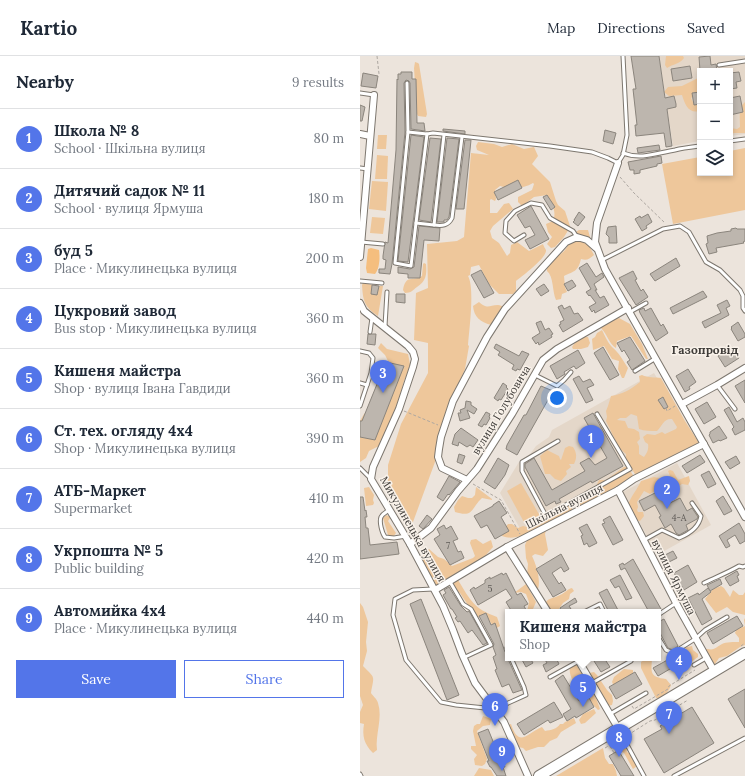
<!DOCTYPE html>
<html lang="en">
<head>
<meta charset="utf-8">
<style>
  :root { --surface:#fff; --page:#f2f2f3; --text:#1f2937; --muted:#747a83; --line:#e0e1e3; --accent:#5375e9 }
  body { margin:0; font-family:Lora,serif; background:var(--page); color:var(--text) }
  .controls { position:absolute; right:12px; top:12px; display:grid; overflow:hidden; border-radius:0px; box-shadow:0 2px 6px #0003 }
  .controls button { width:36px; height:36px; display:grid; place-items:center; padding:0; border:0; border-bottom:1px solid var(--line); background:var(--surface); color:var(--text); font:20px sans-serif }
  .you { position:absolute; left:197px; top:342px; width:14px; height:14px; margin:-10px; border:3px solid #fff; border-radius:50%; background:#1a73e8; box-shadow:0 0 0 6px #1a73e833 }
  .badge { display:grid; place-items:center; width:26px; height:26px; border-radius:50%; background:var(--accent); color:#fff; font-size:13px; font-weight:700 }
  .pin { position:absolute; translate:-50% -33px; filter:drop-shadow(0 1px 2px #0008) }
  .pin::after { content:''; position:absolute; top:21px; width:14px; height:12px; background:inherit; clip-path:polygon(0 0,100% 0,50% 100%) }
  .popup { position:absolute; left:145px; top:553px; width:156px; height:52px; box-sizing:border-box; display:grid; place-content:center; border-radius:0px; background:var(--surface); filter:drop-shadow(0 1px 3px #0005); font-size:13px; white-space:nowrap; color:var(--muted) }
  .popup b { font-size:15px; color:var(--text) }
  .popup::after { content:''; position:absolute; left:50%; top:100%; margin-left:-8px; border:8px solid transparent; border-top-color:var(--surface) }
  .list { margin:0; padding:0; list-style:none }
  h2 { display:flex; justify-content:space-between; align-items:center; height:52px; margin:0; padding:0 16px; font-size:17px }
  h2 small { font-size:13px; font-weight:400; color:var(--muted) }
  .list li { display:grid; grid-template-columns:26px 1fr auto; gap:12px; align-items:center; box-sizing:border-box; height:60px; padding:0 16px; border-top:1px solid var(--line) }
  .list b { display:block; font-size:15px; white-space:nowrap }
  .list p { margin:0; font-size:13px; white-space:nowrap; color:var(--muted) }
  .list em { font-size:13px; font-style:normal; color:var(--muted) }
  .actions { display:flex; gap:8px; padding:12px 16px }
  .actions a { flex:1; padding:9px 0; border:1px solid var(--accent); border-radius:0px; text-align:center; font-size:14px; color:var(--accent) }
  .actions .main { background:var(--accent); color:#fff }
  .icon { flex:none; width:22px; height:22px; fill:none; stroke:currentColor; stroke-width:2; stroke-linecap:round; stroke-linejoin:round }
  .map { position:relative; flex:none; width:385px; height:720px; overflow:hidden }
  header { display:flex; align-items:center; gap:24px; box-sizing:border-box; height:56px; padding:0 20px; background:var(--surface); border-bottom:1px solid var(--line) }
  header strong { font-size:19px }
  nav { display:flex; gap:22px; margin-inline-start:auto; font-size:14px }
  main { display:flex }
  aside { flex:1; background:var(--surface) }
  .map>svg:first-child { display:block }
</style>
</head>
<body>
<header>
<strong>Kartio</strong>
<nav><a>Map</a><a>Directions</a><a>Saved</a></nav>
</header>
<main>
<aside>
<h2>Nearby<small>9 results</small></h2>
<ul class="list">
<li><span class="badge">1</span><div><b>Школа № 8</b><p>School · Шкільна вулиця</p></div><em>80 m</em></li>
<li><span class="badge">2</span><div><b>Дитячий садок № 11</b><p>School · вулиця Ярмуша</p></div><em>180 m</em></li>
<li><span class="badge">3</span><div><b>буд 5</b><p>Place · Микулинецька вулиця</p></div><em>200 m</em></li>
<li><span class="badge">4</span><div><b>Цукровий завод</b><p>Bus stop · Микулинецька вулиця</p></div><em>360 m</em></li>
<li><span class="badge">5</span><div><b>Кишеня майстра</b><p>Shop · вулиця Івана Гавдиди</p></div><em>360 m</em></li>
<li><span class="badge">6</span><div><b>Ст. тех. огляду 4х4</b><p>Shop · Микулинецька вулиця</p></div><em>390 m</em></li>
<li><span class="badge">7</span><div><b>АТБ-Маркет</b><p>Supermarket</p></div><em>410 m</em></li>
<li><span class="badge">8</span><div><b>Укрпошта № 5</b><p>Public building</p></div><em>420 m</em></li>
<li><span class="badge">9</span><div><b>Автомийка 4х4</b><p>Place · Микулинецька вулиця</p></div><em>440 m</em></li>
</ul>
<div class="actions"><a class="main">Save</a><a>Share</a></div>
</aside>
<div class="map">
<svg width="385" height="720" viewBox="0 0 385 720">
  <rect width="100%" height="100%" fill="#ece4dc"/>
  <g fill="#e4d7c9">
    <path d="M299 0H385V78L370 80V15H340V85L313 90Z"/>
    <path d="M294 317 332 382 260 423 162 476 140 437 159 406 171 397 176 390 189 381 192 374Z"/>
    <path d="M317 407 351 469 297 499 263 436Z"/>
  </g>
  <g fill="#eec79b" fill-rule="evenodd">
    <path d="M306 0H323L324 2C320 8 313 8 307 12L305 9Z"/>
    <path d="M55 6 58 7 59 8 67 58 66 61 58 60 57 58 54 12Z"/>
    <path d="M340 21V34L331 42 334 48 340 47V55C328 58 325 48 322 39L309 40 304 36 308 31 322 30Z"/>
    <path d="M385 46V77H374L370 79V72L377 73 380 71C380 62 378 51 385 46Z"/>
    <path d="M18 79H27L26 93H17Z"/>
    <path d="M118 86 134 88 142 91 152 88 164 93 174 91 178 100 172 108 190 126 196 145 198 149 205 155 210 170 209 173 204 181 195 191 191 192 187 188 192 181 188 176 186 168 193 165C197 156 192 147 187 139L174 141 162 150 158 146V141L172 134 174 128 173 127C164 133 150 133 140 130L135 134 136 143 135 145 131 143 130 144V157H137L144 148 149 147 153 153 133 170 130 175 132 182 139 187 147 200 150 197 151 189 157 186 169 195 183 188C183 189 186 194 186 194 187 202 162 220 156 225V235L153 238H139L129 228 119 209 111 211 110 219 108 220C115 232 109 275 108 289L109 290 105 313 88 355 75 406 53 466 50 467 28 430V409L41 368 68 317V287L54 284 56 237 68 232 67 188 97 185 104 181 111 97 129 99 117 94 116 90Z"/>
    <path d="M385 92V154L313 168 302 108 340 101V117H370V95Z"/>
    <path d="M17 99 28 100 27 123H15Z"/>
    <path d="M12 125 28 126 26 155 9 153Z"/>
    <path d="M12 161 25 162 23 178 10 177Z"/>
    <path d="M219 174H228L230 181 228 188 234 199C229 203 227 205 221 203 218 215 215 215 204 220L205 231 207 236 202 238 201 243 196 244C192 235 194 221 187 215 186 204 198 202 205 194 210 188 212 177 219 174Z"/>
    <path d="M64 207 66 208C67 219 66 225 57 231 53 234 51 237 45 237L43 234C46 218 52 226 62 220L63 208Z"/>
    <path d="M3 227 13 229 11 237 17 238 19 230H23L18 260C4 251 3 244 2 229Z"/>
    <path d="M119 246C128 254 129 249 138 249 140 249 142 250 144 251L139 260 131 269C120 266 114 261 113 250Z"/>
    <path d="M259 262 270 268 282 288 288 303H286L271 280 257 285 256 292C250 289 247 278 241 272L242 269Z"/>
    <path d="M242 274C245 280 248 287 252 291 260 298 262 303 268 312L264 322H262L258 313 259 305 252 303 244 290 233 294 232 283 235 281 237 277Z"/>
    <path d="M222 280 228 281 230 287 228 291 221 293H213L212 291 218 282Z"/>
    <path d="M21 287 27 293 48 298 50 308 49 314 44 325 36 354 29 371 19 390 9 395 6 402 0 406V365L4 358 11 351 29 307 25 299 18 292Z"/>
    <path d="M282 319C288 322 295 321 301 322L325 365 339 387 310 409 307 408 289 418 285 422 276 420 266 403V398L259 392 246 365 247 361 246 355 248 350 251 340C263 338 270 334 280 326L279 320ZM271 358 277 360 279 373C284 375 291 375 297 375 302 370 304 362 312 363L317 371 316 373 305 378 302 376 295 379 287 378 283 381 285 386 288 388C289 393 287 397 284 401L279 398V390L277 386 280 383 279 376 274 373 268 372 265 365 257 364 260 362H266Z"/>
    <path d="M209 390 213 391C217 397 217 402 214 408H209L211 411 206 415 207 418 201 425 195 423 190 418H185L180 400 187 394 199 400 200 403 201 404 205 392Z"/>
    <path d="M264 411H267L273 419 270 429 227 446 224 449 218 450V445L224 442H229L232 437 237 434 236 430 239 424H246Z"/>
    <path d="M310 414 313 415 318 424 329 420 330 425 328 429 322 428 317 431 311 429H304L303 425 310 420 308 415Z"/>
    <path d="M294 421 299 422 298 426 300 429 295 435 290 438 284 435 277 446 278 451 277 454 278 456H283L284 460 280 465 276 464 268 449C271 440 277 434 281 425Z"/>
    <path d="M161 427 180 460 165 468 147 435Z"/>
    <path d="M9 431 14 439 13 444 14 447 13 449 6 450 4 432Z"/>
    <path d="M116 431 132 443V444L122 442C111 452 114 462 95 456L94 451 98 444 102 440 108 442H112L115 439Z"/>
    <path d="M208 450 212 452V456L188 468 185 478 188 494 183 500 175 498 172 500C176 508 181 524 178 533L174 532 167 520 168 508 166 502 165 489 168 482C158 477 155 485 142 480L143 474 148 468H152L158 472 163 470 167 471 175 464 181 461H187Z"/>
    <path d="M26 459 31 461 28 465 36 477 33 481 28 479 23 462Z"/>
    <path d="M116 483 123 488 131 484 133 491 119 507 77 531 72 525 60 501 69 493 78 501 84 503 92 510 113 502 115 500 110 487 111 484Z"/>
    <path d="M98 524C111 545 113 552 137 561L140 570 135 573 127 561H118L114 558 100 537 95 533 92 525Z"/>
    <path d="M166 528 176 546 173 553V556H167L169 546 166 538 161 536 154 537Z"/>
    <path d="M385 528V559L373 556 367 551 356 557 345 543 353 533 361 530 364 532 370 541 373 534 379 539H383L385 536Z"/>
    <path d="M212 532 214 535 210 538 209 543 203 547 197 556H187L184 550C187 541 193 543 200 539 205 537 207 533 212 532Z"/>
    <path d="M0 547 3 551 8 566 6 586 7 595 3 610C16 623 14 619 11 637 13 640 17 643 18 647 23 662 15 679 17 694L13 697C4 688 2 680 4 668L0 667V656L3 649 0 640Z"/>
    <path d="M385 562V589L380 591 367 600 359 602 355 608 351 609 343 592C355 595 353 593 362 588 366 586 374 586 379 586V582L375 577 376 574 385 570 384 564Z"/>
    <path d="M332 590 333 594 338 598V601C328 608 322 614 313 601L322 596 327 591Z"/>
    <path d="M287 602H292V603C291 617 290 621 306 623L311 629C309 635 305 640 299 643L296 642 281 612V606Z"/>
    <path d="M216 608 236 642 240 653 238 654C228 643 207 626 210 611Z"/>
    <path d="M264 613 273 614V619L254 630 252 626 254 621Z"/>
    <path d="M234 616 237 619 247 634 252 639 253 645 252 649 243 651 240 648 229 617Z"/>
    <path d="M234 653 236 657 225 667 221 668 219 664 223 658Z"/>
    <path d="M123 660 131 663 130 669 123 670 117 675 127 703 125 708 122 710 115 709 114 703 117 699 111 693V690H116L113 675 114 670 117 668H120Z"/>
    <path d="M214 662 216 667 201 676 197 682 190 685 184 691H178L166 695 163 692 158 691 148 669 151 668C159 692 166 678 182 671L185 675C191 674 197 673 200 668H203L205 666Z"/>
    <path d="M261 685H265L267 696 274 700 277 710 273 713 264 697 259 694 257 688Z"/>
    <path d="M243 692 245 702 249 708H253L256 715 257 720H196Z"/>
    <path d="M119 712 131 714 134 720H114Z"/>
  </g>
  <path fill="#f5be7e" d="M11 192 19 194C20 201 20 211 15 218L7 217 6 212 8 193Z"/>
  <g fill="#bdb6ae" stroke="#8b857d">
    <path d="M271 0H299L305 42 314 40 316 48V51L307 53 312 90 306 91 304 77 276 80 275 69H277L273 33H276Z"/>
    <path d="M350 0 351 9 356 8 357 15H340L339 1Z"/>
    <path d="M330 10 332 22 313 25 311 13Z"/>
    <path d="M41 16H52V23H56L57 67H64L65 75 51 73 50 27 49 25 46 24 44 27 45 76 32 208 30 218 19 217V213H25L26 204 23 203V200L25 186 28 187 36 94 37 23 38 24V18H41Z"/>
    <path d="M379 16 381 25 376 26 377 32 370 33V17Z"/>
    <path d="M3 17 18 20 16 32 1 30Z"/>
    <path d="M340 36V48L334 49 332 37Z"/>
    <path d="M380 40 383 56 370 59V42Z"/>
    <path d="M0 49 5 51 2 65H0Z"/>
    <path d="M83 73 105 75V78L83 75Z"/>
    <path d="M245 74 256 77 253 88 243 85Z"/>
    <path d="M51 79 64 81 48 206 38 205Z"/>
    <path d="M70 82 81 83 71 166 59 164Z"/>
    <path d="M87 82 99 83 89 161 87 164H84V166H77Z"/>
    <path d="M105 84H111L104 153H96Z"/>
    <path d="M299 89 300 94 278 97 277 92Z"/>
    <path d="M301 100 302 107 297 108V110L280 114V117L274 118V114H270L268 106Z"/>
    <path d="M158 124 162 132 138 144 134 136Z"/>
    <path d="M187 139 195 151 191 154 183 141Z"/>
    <path d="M171 150 189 183 170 193 165 184 175 179 170 170 165 172 157 159Z"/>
    <path d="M219 156 225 161 218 170 213 166 215 164H214Z"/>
    <path d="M288 158 292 166 286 170 287 172 282 175 275 163 280 160 281 162Z"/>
    <path d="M59 170 80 172 79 185 64 184 60 222H48V218L38 217V211L50 213 54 211Z"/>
    <path d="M256 170 257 187H249V181L246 178 248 171Z"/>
    <path d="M376 172 377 173H385V185L383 186 384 187 356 192 357 196 349 198 346 188 348 187 347 180 357 177 371 175V173Z"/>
    <path d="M316 202 320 210 295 225 290 218Z"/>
    <path d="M227 207 236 221 242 217 244 221 234 228 237 234H235L240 242 244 240 249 249 235 257 234 254 232 256 229 251 236 247 230 239 229 240 226 236 231 233 219 212Z"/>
    <path d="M121 214 134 237 124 242 111 219Z"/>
    <path d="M273 215 277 223 275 224 281 235 283 233 288 241 276 249 259 222Z"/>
    <path d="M212 224 216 230 208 235 204 228Z"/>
    <path d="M184 228 189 235 181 240 176 233Z"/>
    <path d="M12 229 19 230 17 239 11 238Z"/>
    <path d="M343 235 347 241 313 258 310 252Z"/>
    <path d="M36 238H45V247L36 246Z"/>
    <path d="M367 244 370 250 366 252 369 259 345 272 342 266 361 257 357 249Z"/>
    <path d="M202 249 204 253 210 250 214 258 218 257 223 264 203 276 199 269 201 268 200 266 204 264 198 251Z"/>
    <path d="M284 252 285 255 291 252 301 270 303 268 308 277 296 285 280 257 279 254Z"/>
    <path d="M181 265 185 274 189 272 193 278 191 279 192 281 179 289 178 286 176 288 172 282 180 277 176 267Z"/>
    <path d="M378 266 385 278V281L378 285 371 273 372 272 371 271Z"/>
    <path d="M8 278H16L15 289 7 288Z"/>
    <path d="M270 281 285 305 272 314 267 306 270 304 264 294 262 296 257 287Z"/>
    <path d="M136 288 159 300 162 295 169 298 160 314 157 313 156 315 152 313 154 309 138 299 140 296 134 292Z"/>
    <path d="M243 291 259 319 250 324 234 297Z"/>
    <path d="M373 291 379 302 365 311 358 300Z"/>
    <path d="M218 294 225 307 216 313 214 310 204 316 205 318 197 323 190 310Z"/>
    <path d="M26 306 44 310 15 384 0 381V365H2Z"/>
    <path d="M328 313 336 326 329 331 330 333 325 336 316 320Z"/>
    <path d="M219 320 223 326 230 323 234 329 227 332 233 344 226 347 213 323Z"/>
    <path d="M385 324V347L375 330Z"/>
    <path d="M143 327 147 330 146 331 148 333 141 344 139 343 138 345 134 342Z"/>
    <path d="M181 330 193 335 157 399 146 393 147 389 164 359H166Z"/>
    <path d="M303 341 308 351 304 353 298 344Z"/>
    <path d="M106 345 111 346V349L117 353 114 358 107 354 110 362 100 365 98 357H101L100 354 105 352Z"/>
    <path d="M347 346 356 361 344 368 335 353Z"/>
    <path d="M369 351 377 366 383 362 385 366V374L375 379 372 373 374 371 364 354Z"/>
    <path d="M126 356 130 358 129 361 130 362 126 369 124 368 122 371 118 369Z"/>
    <path d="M233 357 263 410 232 427 231 425 199 443 201 446 196 448 195 445 186 450 165 411V408L174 402 192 434 225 415 220 407 229 402 235 409 247 402 224 362Z"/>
    <path d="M359 370 367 382 360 385 359 384 353 387 349 379 350 378V376Z"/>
    <path d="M101 372 118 384 113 391 110 389 107 391 99 386 98 390 92 388 95 378Z"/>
    <path d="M99 398 105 400 102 408 97 406Z"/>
    <path d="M340 399 345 406 327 417 322 410Z"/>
    <path d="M376 400 380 407 370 413 365 406Z"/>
    <path d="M138 402 149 409 145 419 135 433 124 426Z"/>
    <path d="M349 415 356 428 348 432 341 419Z"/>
    <path d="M89 420 100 426 89 439 88 438 83 445 77 441Z"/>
    <path d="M301 434 308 448 320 442 327 455 332 452 338 461 337 463 326 469 328 474 321 478 319 479 316 477 311 468 305 472 299 461 301 460 295 449 284 455 279 445Z"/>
    <path d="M363 440 372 455 364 459 356 445Z"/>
    <path d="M0 441H3L5 455 6 454 7 461H5L6 472H8L10 489 37 486 39 498 0 503Z"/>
    <path d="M139 445 147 457 141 461 149 475 135 483 127 469 121 472 114 460 133 450V449Z"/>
    <path d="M67 459 72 463 63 473 59 470Z"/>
    <path d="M250 460 263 484 253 489 242 468 245 467 243 464Z"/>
    <path d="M379 467 385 478V485L380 488 375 479 367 484 370 490 366 492 359 480Z"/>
    <path d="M227 468 237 487 229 491 227 487 224 489 221 480 223 479 219 472Z"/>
    <path d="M84 469 86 473 91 470 98 483 93 485 94 487 98 496 101 495 104 502 90 509 74 483 80 479 77 473Z"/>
    <path d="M313 495 317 502 309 506 305 499Z"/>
    <path d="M201 498 209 513 204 516 201 511 192 517 199 528 201 526 206 534 193 541 176 513Z"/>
    <path d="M273 503 301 553 296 556H289L265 512 261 514 259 509 263 507 264 509Z"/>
    <path d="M328 509 337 526 324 534 314 517Z"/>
    <path d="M377 515 379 519 377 520 379 525 370 530 365 522Z"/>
    <path d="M142 517 143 519 146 517 157 539 161 537 168 548 164 550 167 556H152L146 546 152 542 146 533 118 549 110 534 114 531 115 533 125 527V524L130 521V523Z"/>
    <path d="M260 519 272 542 266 544 259 530 255 532 250 524Z"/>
    <path d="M360 523 362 528 350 535 347 529Z"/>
    <path d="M89 531 101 550 107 556 109 555 127 587 123 589 112 574 108 577 100 565 98 566 95 562 97 561 92 553H91L83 539 86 537 84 534Z"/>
    <path d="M348 532 351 536 342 543 352 563 342 569 328 542 338 537 339 539Z"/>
    <path d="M247 533 259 556H249L239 537Z"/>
    <path d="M215 542 217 546 209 550 213 556H202L200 552Z"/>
    <path d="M61 543 99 639 87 644 50 548Z"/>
    <path d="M126 557 131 569 135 567 145 596 147 598 148 603 161 632 162 634 153 637 149 628 142 631 135 614 137 613 133 601 136 599 133 591 134 588 119 560Z"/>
    <path d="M377 560 383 570 353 588 347 577Z"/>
    <path d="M304 563 318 590 313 594 308 592 300 577 298 578V566Z"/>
    <path d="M161 602H170L173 607 166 611Z"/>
    <path d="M184 602H196L199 608 186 616 183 609 187 607Z"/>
    <path d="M239 602H244L250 611 241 616 234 605Z"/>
    <path d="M311 602 315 610 298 620 293 612Z"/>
    <path d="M275 616 282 628 256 643 249 631Z"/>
    <path d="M203 619 219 645 228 640 234 651 216 662 215 660 207 665 203 658 211 653 210 651 195 625Z"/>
    <path d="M385 633V672L368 643Z"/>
    <path d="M194 646 203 661 190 667 188 664 164 679 157 668Z"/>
    <path d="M332 651 354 687 304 717 284 683 302 673 300 670Z"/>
    <path d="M128 673 139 700H140L145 711H143L146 720H137L131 711H130L127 705H129L118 677Z"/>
    <path d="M259 694 260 697 274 720H261L249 700Z"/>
  </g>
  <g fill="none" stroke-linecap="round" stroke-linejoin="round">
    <defs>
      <g id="service">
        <path d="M359 9 385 5"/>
        <path d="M47 27 48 76 35 207 51 210 56 167"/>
        <path d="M0 37 14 39"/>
        <path d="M48 76 67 78 73 77 190 90 232 96 248 102 258 107 263 99 267 79 263 0"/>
        <path d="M67 78 56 167 74 169 84 79"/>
        <path d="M370 85 385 83"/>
        <path d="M263 97C281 104 297 97 315 94 323 92 332 91 340 90"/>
        <path d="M0 112 8 113"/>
        <path d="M74 169C82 170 88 170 92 162L102 81"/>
        <path d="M164 179 154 185 145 177 146 165 155 155 171 147 182 149 190 162 213 175 217 181"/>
        <path d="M1 186 23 188"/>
        <path d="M242 204 303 173 320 170 329 176 346 206 360 214 380 234 383 240V252L385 255"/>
        <path d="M0 225 22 227"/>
        <path d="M270 256 286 247"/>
        <path d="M25 270 27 236"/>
        <path d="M10 276 12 262"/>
        <path d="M0 295 9 297 13 302 11 317 0 350"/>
        <path d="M275 315 296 302"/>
        <path d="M175 319 197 330 204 324 211 316"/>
        <path d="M0 327 7 329"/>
        <path d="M357 329 375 353"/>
        <path d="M198 385 162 406V415L186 460 270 413 237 358"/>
        <path d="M0 412 10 422"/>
        <path d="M29 454C27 456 23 457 21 461 19 466 22 477 25 481L34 482 46 480"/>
        <path d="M284 484 302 474 319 482C329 478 339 471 341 460L332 447"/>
        <path d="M90 526 103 548 111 553 131 589 103 602"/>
        <path d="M344 527C356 521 367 517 379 510L383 511 385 510"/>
        <path d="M73 533 53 534 35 543 33 559 46 604 81 646 96 649 135 653 166 639 164 631 151 602"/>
        <path d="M224 556 240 548 244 556"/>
        <path d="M298 559 316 547"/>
        <path d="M298 581 306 594 313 597 335 583 345 574 367 561"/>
        <path d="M147 592 148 595"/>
        <path d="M334 609 346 602"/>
        <path d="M190 621 219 605"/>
        <path d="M232 627 271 605 269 602"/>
        <path d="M250 658 286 637"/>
        <path d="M259 674 284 720"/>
        <path d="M0 718 1 720"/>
        <path d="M314 720 385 682"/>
      </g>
      <g id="minor">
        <path d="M0 78 10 80"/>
        <path d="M258 107 237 167 235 186 245 213 385 461"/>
        <path d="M0 201 14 39"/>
        <path d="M0 247 4 255 48 290 53 296 55 303 53 311 39 353 13 411 11 423 50 488 83 550 93 574 102 598 115 627 144 666 168 720"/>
        <path d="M322 348 357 329 385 312"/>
        <path d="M107 424 82 412 78 401 79 393 81 381 93 345 127 281 145 253 206 186 217 181 227 184 236 192"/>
        <path d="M258 434 316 547 354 615"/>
        <path d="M50 488 71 472 98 435 117 413 152 358 183 304 197 293 268 252"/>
        <path d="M147 491 188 556"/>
        <path d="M75 534 147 491 258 434 274 423 344 388"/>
        <path d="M217 602 258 672"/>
      </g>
      <path id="trunk" d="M179 720 385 597"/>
    </defs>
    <use href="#service" stroke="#7d776f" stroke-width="5"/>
    <use href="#minor" stroke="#7d776f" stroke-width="8"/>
    <use href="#trunk" stroke="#7d776f" stroke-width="12"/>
    <g stroke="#ada7a1" stroke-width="1" stroke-dasharray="3 2" stroke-linecap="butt">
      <path d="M17 0 19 18"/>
      <path d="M260 121 274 137 305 167"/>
      <path d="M306 352 307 355 315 350"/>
      <path d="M44 355 78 369"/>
      <path d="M113 428 141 444 160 478"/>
      <path d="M381 590 385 587"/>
      <path d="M272 650 274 653 308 633 309 630 335 614"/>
      <path d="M268 679 290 665 295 664 303 659 328 644"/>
      <path d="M250 690 254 697"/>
      <path d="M245 692 260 683"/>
    </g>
    <use href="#service" stroke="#fff" stroke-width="3"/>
    <use href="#minor" stroke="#fff" stroke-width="6"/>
    <use href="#trunk" stroke="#fff" stroke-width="10"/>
  </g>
  <g text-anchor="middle" stroke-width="3" stroke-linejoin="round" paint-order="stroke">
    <g font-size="9" fill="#5e5a56">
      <text x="319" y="465">4-А</text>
      <text x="88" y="493">7</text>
      <text x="130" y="536">5</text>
    </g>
    <g font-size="11" fill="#3f3c39" stroke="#f9f2ea">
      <text transform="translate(141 354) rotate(-59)" y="4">вулиця Голубовича</text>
      <text transform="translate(204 450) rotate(-27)" y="4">Шкільна вулиця</text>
      <text transform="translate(53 473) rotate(60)" y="4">Микулинецька вулиця</text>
      <text transform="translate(314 521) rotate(63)" y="4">вулиця Ярмуша</text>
    </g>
    <g font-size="12" font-weight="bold" fill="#3f3c39" stroke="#f9f2ea">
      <text x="345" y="298">Газопровід</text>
    </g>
  </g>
</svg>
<div class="controls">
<button>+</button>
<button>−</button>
<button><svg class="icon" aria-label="layers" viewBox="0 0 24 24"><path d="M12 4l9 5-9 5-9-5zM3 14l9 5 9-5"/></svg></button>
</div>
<div class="you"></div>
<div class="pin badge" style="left:231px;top:402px">1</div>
<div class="pin badge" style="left:307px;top:453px">2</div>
<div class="pin badge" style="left:23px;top:337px">3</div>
<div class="pin badge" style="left:319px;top:624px">4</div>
<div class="pin badge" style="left:223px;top:651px">5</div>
<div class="popup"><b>Кишеня майстра</b>Shop</div>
<div class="pin badge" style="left:135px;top:670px">6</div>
<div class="pin badge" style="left:309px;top:678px">7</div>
<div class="pin badge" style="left:259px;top:701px">8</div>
<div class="pin badge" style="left:142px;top:715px">9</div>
</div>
</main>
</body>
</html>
